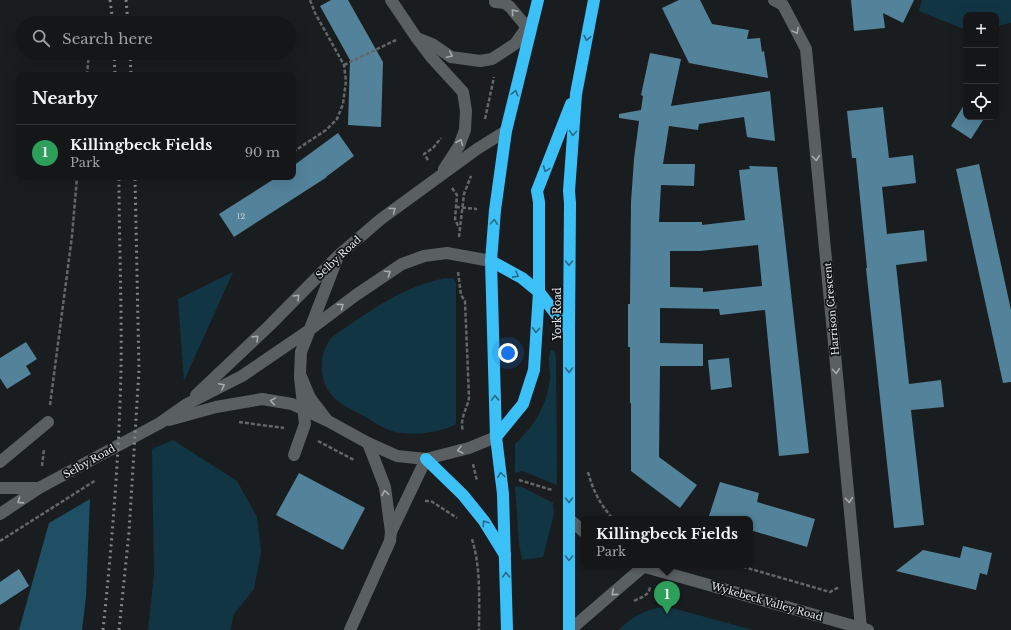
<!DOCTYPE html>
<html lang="en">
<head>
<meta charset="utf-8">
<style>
  :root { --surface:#141617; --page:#212324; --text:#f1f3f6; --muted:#9d9fa1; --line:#333536; --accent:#e7ac36 }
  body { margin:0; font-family:"Libre Baskerville",serif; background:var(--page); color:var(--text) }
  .controls { position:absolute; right:12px; top:12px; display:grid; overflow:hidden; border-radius:8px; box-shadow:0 4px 16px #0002 }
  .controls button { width:36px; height:36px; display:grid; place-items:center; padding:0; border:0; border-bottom:1px solid var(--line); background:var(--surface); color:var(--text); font:20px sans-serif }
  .you { position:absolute; left:508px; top:353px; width:14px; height:14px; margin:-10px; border:3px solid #fff; border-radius:50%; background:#1a73e8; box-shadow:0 0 0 6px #1a73e833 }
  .badge { display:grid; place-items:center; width:26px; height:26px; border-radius:50%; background:var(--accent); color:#fff; font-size:13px; font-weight:700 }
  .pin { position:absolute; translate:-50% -33px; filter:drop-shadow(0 1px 2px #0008) }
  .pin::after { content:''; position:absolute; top:21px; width:14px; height:12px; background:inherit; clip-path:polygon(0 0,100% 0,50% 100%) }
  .popup { position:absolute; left:581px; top:516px; width:172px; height:52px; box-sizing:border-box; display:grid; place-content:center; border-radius:8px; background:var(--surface); filter:drop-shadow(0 1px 3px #0005); font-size:13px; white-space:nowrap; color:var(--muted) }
  .popup b { font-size:15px; color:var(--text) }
  .popup::after { content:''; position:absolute; left:50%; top:100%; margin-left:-8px; border:8px solid transparent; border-top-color:var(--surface) }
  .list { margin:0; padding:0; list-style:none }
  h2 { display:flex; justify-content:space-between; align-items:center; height:52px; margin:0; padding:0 16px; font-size:17px }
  h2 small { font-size:13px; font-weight:400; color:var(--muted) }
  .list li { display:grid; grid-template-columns:26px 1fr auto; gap:12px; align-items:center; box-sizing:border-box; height:56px; padding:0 16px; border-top:1px solid var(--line) }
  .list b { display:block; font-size:15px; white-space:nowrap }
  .list p { margin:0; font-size:13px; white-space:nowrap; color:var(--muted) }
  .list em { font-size:13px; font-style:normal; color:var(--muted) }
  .icon { flex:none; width:22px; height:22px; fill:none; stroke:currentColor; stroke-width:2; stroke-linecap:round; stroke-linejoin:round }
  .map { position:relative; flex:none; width:1011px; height:630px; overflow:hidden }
  .search { position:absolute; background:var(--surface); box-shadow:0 4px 16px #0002; left:16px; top:16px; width:280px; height:44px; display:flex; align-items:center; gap:10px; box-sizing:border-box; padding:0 14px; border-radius:22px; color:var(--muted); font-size:15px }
  .panel { position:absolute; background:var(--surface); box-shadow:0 4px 16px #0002; left:16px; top:72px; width:280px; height:108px; border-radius:8px }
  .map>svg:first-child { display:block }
</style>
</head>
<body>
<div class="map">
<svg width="1011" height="630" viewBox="0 0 1011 630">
  <rect width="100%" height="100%" fill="#1a1d1f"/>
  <g fill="#123544">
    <path d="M922 0H1011V23L996 26V15H966V30L919 11Z"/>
    <path d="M233 272 184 381 178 299Z"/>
    <path d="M445 278 454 279 456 283V422L455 425C436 433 414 436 395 432 384 429 374 422 364 416 343 405 323 397 322 369 321 357 324 348 331 338 367 313 401 287 445 278Z"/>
    <path d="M551 350 555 352 556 358 557 485 522 471 515 473V444C534 427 548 404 550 377 550 369 547 358 551 350Z"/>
    <path d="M173 440 237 481 257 517 261 552 254 589 234 614 230 630H148L154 575 152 449Z"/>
    <path d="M515 486 522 487 553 503 554 514 543 557 522 560 519 544Z"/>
    <path d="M665 606 753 630H619C635 614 644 611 665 606Z"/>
  </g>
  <path fill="#1e4f65" d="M90 499 86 597 82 630H19L49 523Z"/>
  <g fill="#53839a" fill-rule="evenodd">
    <path d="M331 0H348L383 62 381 127 348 125 350 60 320 6Z"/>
    <path d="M679 0H700L712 24 749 30 747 39 760 38 762 52 764 51 768 78 689 63 662 8Z"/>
    <path d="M851 0H914L903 23 883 13 885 28 854 31Z"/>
    <path d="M650 53 681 59 671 106 770 91 775 141 747 137 744 117 699 124 698 130 669 126 663 164H695L694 186 661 185 659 222H702V225L745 220 739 170 750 169 749 166 777 167 809 453 779 456 765 310 720 315 719 309 660 308V343L703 344V366H660L659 457 697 485 680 508 631 471V403H630V347H628V304H630L631 202 634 159 639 121 619 118V114L641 110 643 96 641 95ZM758 245 762 286 703 292V288L670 287V251H700Z"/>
    <path d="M966 102V117H985L971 139 951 126Z"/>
    <path d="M883 107 889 158 913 155 916 183 882 187 887 234 924 230 927 261 896 265 909 384 941 380 944 407 911 410 924 525 894 528 866 268H867L856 158H852L847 111Z"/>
    <path d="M338 133 354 156 326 177H327L234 237 219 214 277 177H293V166Z"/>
    <path d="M979 164 1011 310V382L1003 383 956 169Z"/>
    <path d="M26 342 37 359 26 366 31 374 7 389 0 378V358Z"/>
    <path d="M729 358 732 387 711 390 708 360Z"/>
    <path d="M299 473 365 508 343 550 276 515Z"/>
    <path d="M720 482 759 493 757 502 815 519 807 547 750 530V519H708Z"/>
    <path d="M963 546 992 553 987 575 980 573 976 590 896 571 923 550 960 558Z"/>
    <path d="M19 569 29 586 0 605V582Z"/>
  </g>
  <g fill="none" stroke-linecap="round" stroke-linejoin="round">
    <g stroke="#646668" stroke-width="2.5" stroke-dasharray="4 2" stroke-linecap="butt">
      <path d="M344 65 396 40"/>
      <path d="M87 75 89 53"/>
      <path d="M485 119 494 77"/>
      <path d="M293 152 326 130 337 119 343 104 346 81 344 65 315 13 310 0"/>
      <path d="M428 160 424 154 433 148 441 138"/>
      <path d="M452 188 457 195 455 219 459 228"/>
      <path d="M456 207 477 209"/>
      <path d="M459 237 464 194 471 176"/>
      <path d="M458 272 461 295 465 301 469 397C468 408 459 418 463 431"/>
      <path d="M50 405 72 236 77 177"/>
      <path d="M239 422 284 428"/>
      <path d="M318 441 354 460"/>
      <path d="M473 464 477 481"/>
      <path d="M42 466 44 449"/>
      <path d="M588 472C593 491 600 504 613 519"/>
      <path d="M519 480 552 490"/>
      <path d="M425 501H431L457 518"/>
      <path d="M472 539C481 568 479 600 479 630"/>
      <path d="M0 541 96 480"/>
      <path d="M737 565 830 592 839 587"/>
      <path d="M634 601C641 597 649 596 650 587"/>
    </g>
    <g stroke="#5a5f61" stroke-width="12">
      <path d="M495 0V2L505 3 510 7 530 31"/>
      <path d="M294 455 305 424 300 377"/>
      <path d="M0 462 48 422"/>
      <path d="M350 630 390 541 391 532"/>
    </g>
    <g stroke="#5a5f61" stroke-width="12">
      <path d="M774 0 783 5 806 49 861 628"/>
      <path d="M368 443 385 487 391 532"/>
      <path d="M391 532 426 459"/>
    </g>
    <g stroke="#5a5f61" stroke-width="12">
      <path d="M391 0 416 37 431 57 463 92 466 111 465 130 459 146 444 169"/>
      <path d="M417 38 432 44 451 57 480 61 492 59 515 44 533 19"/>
      <path d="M196 395 270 325 339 255 381 219 477 149 506 131"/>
      <path d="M326 419 310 398 300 374 301 352 337 259"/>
      <path d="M169 420 216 407 262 399 292 404 328 421 368 443 397 456 426 459 469 448 496 437"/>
      <path d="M0 488H39"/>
      <path d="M0 514 39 488 160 423 187 404 242 376 308 331 356 295 402 264 424 256 447 253 491 261"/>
      <path d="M569 519 584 532"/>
      <path d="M638 565 868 630"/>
      <path d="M570 630 643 567"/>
    </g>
    <g stroke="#3bc1f8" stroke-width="12">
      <path d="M491 261 522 278 539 292 569 331"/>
      <path d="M496 437 523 404 534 370 539 292V202L537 191 571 104"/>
      <path d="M426 459 463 495 484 521 505 555"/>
      <path d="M507 630 503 494 496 437 491 261 495 210 506 131 538 0"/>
      <path d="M569 630V331L570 203 569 191 576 94 594 0"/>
    </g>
    <g stroke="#838587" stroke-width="3" stroke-dasharray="2 4" stroke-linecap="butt">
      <path d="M110 0 113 23"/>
      <path d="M126 0 128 23"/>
      <path d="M114 53 115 75"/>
      <path d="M130 53 131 75"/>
      <path d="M103 630C112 544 119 457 121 371 122 306 119 241 119 177"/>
      <path d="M119 630 129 532 139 370 135 177"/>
    </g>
  </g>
  <defs><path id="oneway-chevron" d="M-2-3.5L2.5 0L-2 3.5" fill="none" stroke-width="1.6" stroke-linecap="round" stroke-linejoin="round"/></defs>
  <g stroke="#a8abad">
    <use href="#oneway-chevron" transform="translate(514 12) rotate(-131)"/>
    <use href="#oneway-chevron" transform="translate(796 31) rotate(62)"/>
    <use href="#oneway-chevron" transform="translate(450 55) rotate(25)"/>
    <use href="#oneway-chevron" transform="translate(460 142) rotate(-68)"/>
    <use href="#oneway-chevron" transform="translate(816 158) rotate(85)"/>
    <use href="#oneway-chevron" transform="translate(393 210) rotate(-36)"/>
    <use href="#oneway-chevron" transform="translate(388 273) rotate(-34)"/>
    <use href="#oneway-chevron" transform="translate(297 297) rotate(-45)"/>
    <use href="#oneway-chevron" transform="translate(341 306) rotate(-37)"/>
    <use href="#oneway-chevron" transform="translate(256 338) rotate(-44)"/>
    <use href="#oneway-chevron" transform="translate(836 371) rotate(85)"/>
    <use href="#oneway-chevron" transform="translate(222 386) rotate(-27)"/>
    <use href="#oneway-chevron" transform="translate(273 401) rotate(-171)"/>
    <use href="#oneway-chevron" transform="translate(460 450) rotate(166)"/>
    <use href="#oneway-chevron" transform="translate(385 493) rotate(-99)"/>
    <use href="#oneway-chevron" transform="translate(849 500) rotate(85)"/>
    <use href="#oneway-chevron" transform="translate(20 501) rotate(147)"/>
    <use href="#oneway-chevron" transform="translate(614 593) rotate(139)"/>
  </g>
  <g stroke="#266a87">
    <use href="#oneway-chevron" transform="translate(587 38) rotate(101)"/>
    <use href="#oneway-chevron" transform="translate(515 93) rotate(-76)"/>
    <use href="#oneway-chevron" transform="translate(573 133) rotate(94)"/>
    <use href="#oneway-chevron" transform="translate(546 169) rotate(112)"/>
    <use href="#oneway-chevron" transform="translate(494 222) rotate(-86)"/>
    <use href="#oneway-chevron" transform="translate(569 263) rotate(91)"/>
    <use href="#oneway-chevron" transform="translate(516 275) rotate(29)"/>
    <use href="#oneway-chevron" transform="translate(536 330) rotate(94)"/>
    <use href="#oneway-chevron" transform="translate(569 370) rotate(90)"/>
    <use href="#oneway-chevron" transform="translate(495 398) rotate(-92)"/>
    <use href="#oneway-chevron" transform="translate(501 475) rotate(-97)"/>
    <use href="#oneway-chevron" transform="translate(569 500) rotate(89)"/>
    <use href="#oneway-chevron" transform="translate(485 523) rotate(-124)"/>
    <use href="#oneway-chevron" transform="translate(569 558) rotate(90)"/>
    <use href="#oneway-chevron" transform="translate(506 575) rotate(-92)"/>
  </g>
  <g text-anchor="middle" stroke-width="3.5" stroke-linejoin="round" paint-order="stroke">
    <g font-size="8" fill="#c3d0d8">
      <text x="241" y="219">12</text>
    </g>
    <g font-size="10" fill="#e8eaec" stroke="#111416">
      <text transform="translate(338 257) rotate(-43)" y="4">Selby Road</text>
      <text transform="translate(831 309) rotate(-95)" y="4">Harrison Crescent</text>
      <text transform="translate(557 314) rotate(-90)" y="4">York Road</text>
      <text transform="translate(89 461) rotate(-29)" y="4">Selby Road</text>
      <text transform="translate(767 601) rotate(16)" y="4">Wykebeck Valley Road</text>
    </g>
  </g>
</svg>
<div class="controls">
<button>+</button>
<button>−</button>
<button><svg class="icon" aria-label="locate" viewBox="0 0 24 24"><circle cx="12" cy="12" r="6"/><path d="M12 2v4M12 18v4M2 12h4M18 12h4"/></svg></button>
</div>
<div class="you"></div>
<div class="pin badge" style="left:667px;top:614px;background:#2e9e5b">1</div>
<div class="popup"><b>Killingbeck Fields</b>Park</div>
<div class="search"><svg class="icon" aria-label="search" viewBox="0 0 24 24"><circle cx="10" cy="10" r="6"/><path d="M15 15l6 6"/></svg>Search here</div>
<section class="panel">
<h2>Nearby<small></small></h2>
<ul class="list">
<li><span class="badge" style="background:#2e9e5b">1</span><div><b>Killingbeck Fields</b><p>Park</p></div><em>90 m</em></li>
</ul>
</section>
</div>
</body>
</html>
